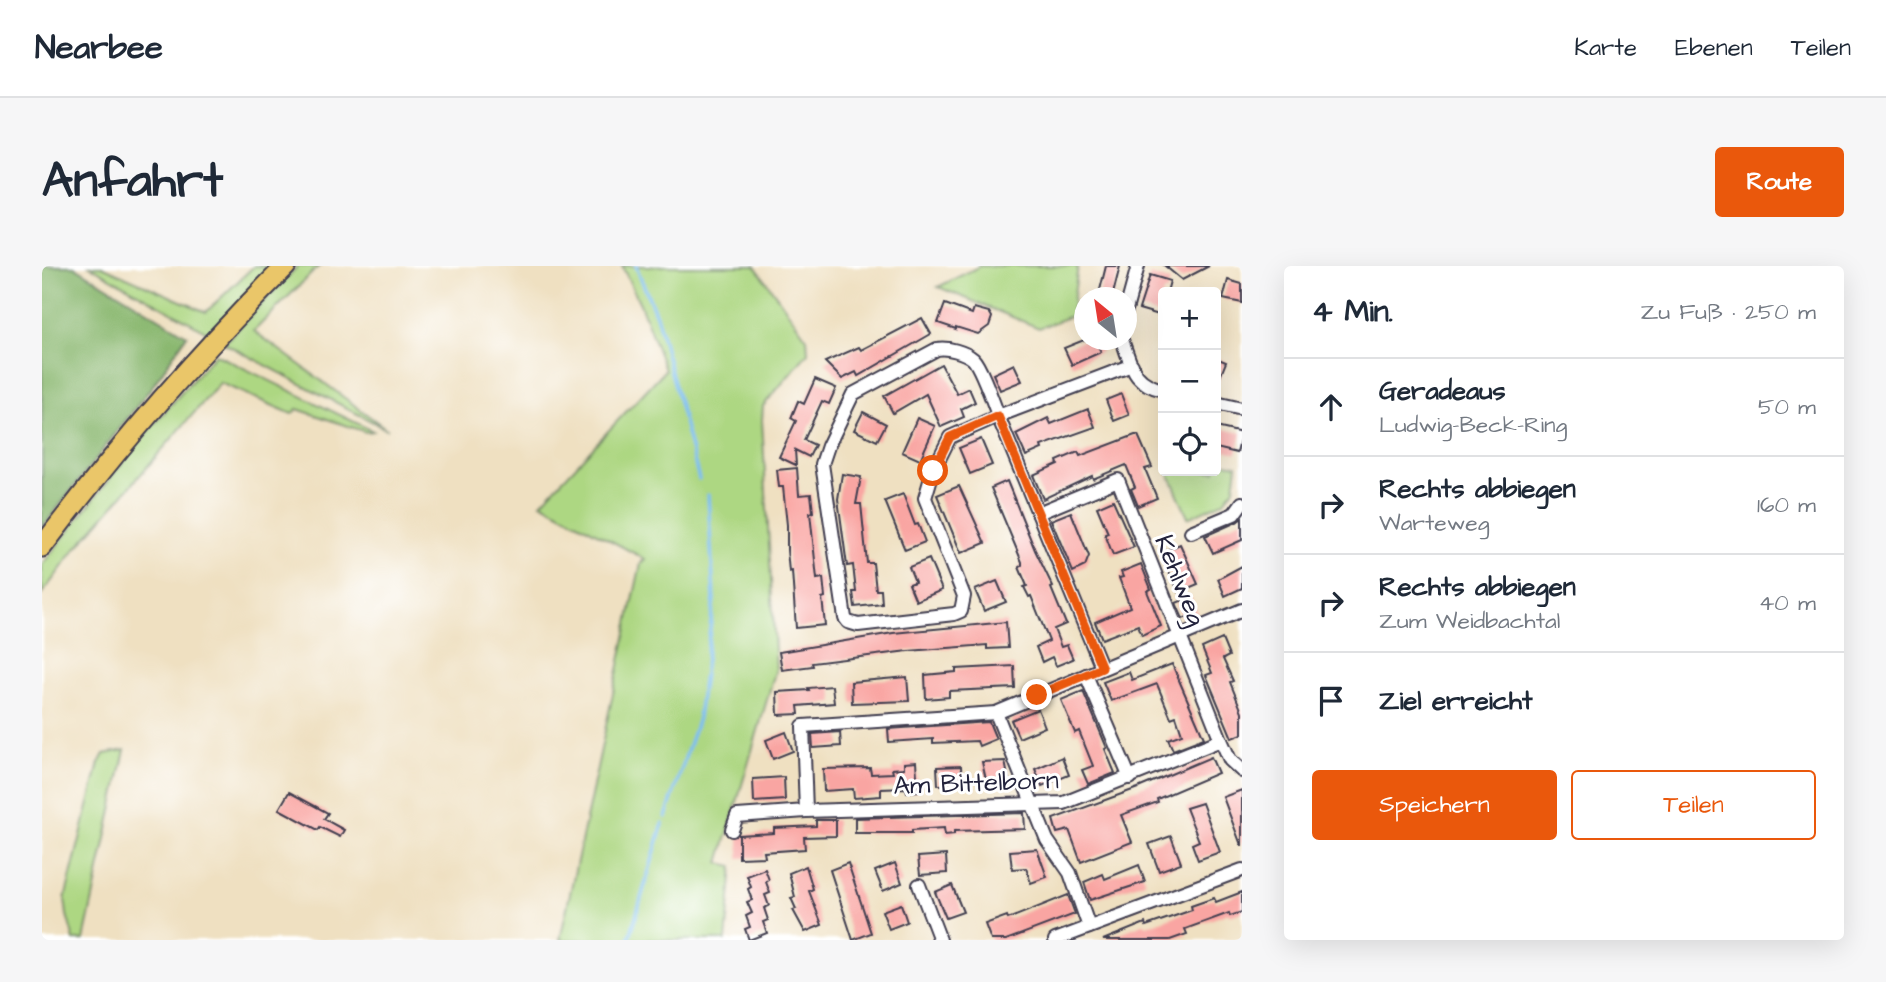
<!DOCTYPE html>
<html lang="de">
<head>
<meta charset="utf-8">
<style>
  :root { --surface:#fff; --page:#f6f6f7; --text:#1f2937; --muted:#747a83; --line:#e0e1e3; --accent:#ea580c }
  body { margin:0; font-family:"Architects Daughter",sans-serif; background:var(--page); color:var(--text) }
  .controls { position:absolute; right:21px; top:21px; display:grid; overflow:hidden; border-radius:7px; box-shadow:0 7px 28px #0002 }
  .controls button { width:63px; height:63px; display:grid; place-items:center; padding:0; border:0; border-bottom:2px solid var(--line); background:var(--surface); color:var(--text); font:35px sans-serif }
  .compass { position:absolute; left:1032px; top:21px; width:63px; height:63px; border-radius:50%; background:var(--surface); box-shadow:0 7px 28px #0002; rotate:330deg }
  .stop { position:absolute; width:21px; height:21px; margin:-16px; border:5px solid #ea580c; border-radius:50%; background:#fff }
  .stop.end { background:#ea580c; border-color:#fff; box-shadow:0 2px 7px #0008 }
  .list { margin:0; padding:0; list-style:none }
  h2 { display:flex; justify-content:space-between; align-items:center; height:91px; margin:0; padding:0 28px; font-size:30px }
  h2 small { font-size:23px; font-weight:400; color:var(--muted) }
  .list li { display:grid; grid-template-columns:46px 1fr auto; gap:21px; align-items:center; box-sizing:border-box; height:98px; padding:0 28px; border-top:2px solid var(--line) }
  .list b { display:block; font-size:26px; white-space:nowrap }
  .list p { margin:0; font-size:23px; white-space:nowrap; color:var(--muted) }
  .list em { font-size:23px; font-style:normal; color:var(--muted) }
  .actions { display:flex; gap:14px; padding:21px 28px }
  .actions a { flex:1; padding:16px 0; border:2px solid var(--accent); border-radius:7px; text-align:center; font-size:24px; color:var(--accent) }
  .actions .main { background:var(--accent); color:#fff }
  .icon { flex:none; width:38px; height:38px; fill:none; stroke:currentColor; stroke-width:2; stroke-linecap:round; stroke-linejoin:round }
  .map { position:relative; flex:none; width:1200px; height:674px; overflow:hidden; border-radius:7px }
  header { display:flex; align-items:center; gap:42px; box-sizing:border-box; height:98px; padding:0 35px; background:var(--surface); border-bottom:2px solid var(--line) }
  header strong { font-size:33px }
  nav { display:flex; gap:38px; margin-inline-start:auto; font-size:24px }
  .intro { display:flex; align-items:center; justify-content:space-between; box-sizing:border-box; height:168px; padding:0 42px }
  h1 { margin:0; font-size:49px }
  .button { padding:18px 32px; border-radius:7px; background:var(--accent); color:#fff; font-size:24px; font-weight:700 }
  main { display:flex; gap:42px; padding:0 42px }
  aside { flex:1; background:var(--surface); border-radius:7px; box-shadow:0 7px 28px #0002 }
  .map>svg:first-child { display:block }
</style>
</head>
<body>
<header>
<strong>Nearbee</strong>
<nav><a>Karte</a><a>Ebenen</a><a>Teilen</a></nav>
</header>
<div class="intro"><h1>Anfahrt</h1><a class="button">Route</a></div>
<main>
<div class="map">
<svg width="1200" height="674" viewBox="0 0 1200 674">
  <rect width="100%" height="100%" fill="#fff"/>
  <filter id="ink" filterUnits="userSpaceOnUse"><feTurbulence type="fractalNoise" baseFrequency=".0143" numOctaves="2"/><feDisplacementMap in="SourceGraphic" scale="14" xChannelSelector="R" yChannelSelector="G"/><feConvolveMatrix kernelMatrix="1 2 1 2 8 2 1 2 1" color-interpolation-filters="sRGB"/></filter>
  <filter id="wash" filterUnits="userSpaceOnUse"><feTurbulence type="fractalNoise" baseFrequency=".00686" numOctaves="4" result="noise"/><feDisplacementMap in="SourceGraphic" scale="28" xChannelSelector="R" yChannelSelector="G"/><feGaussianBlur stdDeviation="1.57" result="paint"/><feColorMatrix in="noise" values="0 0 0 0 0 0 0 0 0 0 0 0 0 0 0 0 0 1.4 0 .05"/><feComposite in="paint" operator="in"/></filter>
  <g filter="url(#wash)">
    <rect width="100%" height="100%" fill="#efe0c1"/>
    <g fill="#add782" stroke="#687c5e" stroke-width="2">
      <path d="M48 0H60L164 46 212 0H233L167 67Z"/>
      <path d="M256 0H277L212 65 346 164 182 77Z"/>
      <path d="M580 0H713L765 72 766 87 721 140 720 154 734 403 677 597 691 600 684 674H518L599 297 603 293 499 237 623 104 598 38Z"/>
      <path d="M938 0H1036L1029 50 997 62 896 21Z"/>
      <path d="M173 88 331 165 324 166 255 143 250 148 178 117 32 285 0 328V299L96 177Z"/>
      <path d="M1174 195 1195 199 1192 222 1181 236 1146 252 1126 205H1174Z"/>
      <path d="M83 484 42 674H32L25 649 23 633 57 497 62 488Z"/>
    </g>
    <path fill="#8ab870" stroke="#566d56" stroke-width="2" d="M0 0H32L145 69 112 118 0 262Z"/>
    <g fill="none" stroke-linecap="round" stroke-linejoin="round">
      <g stroke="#7dbef2" stroke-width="3.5">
        <path d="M594 0 615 52 657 213"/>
        <path d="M624 551 656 452 672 333 666 229"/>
        <path d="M587 674 621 557"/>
      </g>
    </g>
    <g id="blocks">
      <g fill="#f9a5a2">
        <path d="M1064 0H1078L1070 32H1056Z"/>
        <path d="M1123 0H1167L1140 14Z"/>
        <path d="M1108 9 1128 15 1125 26H1121L1117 49 1097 43Z"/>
        <path d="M1186 14 1200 18V37L1181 33Z"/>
        <path d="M903 38 930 48 932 42 947 46 950 51 947 60 936 68 914 61V63L896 57Z"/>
        <path d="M880 52 889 68 816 110 814 106 800 113 783 96 817 81 819 84Z"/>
        <path d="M1042 74H1053L1059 86 1030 99 1022 82Z"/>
        <path d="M1174 92 1184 96 1174 121Z"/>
        <path d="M899 98 915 128 927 122 933 136 919 143 922 151 899 161 884 128 851 147 842 130Z"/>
        <path d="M972 98 980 115 958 124 951 108Z"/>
        <path d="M773 113 794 122 787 138 780 135 762 174 773 179 767 191 753 184 754 199 737 191 754 155 749 152 756 135 762 138Z"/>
        <path d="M1079 128 1087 149 1072 155 1064 134Z"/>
        <path d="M1046 143 1053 161 999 180 1000 183 984 190 974 168 1006 152 1009 158Z"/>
        <path d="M821 146 844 158 835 175 812 164Z"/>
        <path d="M875 152 893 160 878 194 860 186Z"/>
        <path d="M1174 161 1200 167 1195 187 1174 182Z"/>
        <path d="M1093 169H1096L1110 201 1103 203 1115 232 1096 240 1089 223 1093 221 1084 199 1051 213 1050 210 1001 233 991 209 1016 198 1015 195 1036 186 1038 190Z"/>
        <path d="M939 173 950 199 928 208 917 182Z"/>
        <path d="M755 202 757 229 769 228 771 246 768 247 775 313 781 312 783 331 780 332 783 359 754 362 750 305 747 306 745 284V259L741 221H737L735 204Z"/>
        <path d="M800 208 819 211 814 238H819L825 297H831L834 324H839L840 338 813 341 811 326H814L811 299 805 300 796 233Z"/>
        <path d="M965 215 993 284 1011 321 1009 322 1024 358 1012 363 1019 381 1025 379 1031 393 1014 400 1010 391 1000 396 994 381 1007 375 989 330 987 331 982 321 985 320 977 301 980 299V296L949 222Z"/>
        <path d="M917 220 943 277 919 287 895 229Z"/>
        <path d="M861 228 873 259 876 258 883 276 863 284 843 235Z"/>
        <path d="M1071 234 1092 281 1071 289 1063 268 1066 267 1055 241Z"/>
        <path d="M1029 246 1047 290 1043 300 1031 306 1009 254Z"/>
        <path d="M1200 252V274L1171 287 1163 270 1195 256Z"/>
        <path d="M1138 278 1156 318 1137 326 1118 287Z"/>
        <path d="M887 293 900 324 874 335 867 318 873 316 867 301Z"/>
        <path d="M1099 298 1109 323 1105 325 1119 360 1100 369 1096 359 1060 373 1053 356 1088 341 1077 312 1081 311 1079 306Z"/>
        <path d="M1200 300V322L1183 330 1176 313Z"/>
        <path d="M955 315 964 336 942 345 933 324Z"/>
        <path d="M1149 331 1155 347 1141 353 1134 337Z"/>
        <path d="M964 356 966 382 945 383V379L866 385 770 397 771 400 740 404 737 386 851 367Z"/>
        <path d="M1180 373 1187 390 1181 393 1191 415 1188 416 1200 446V468L1190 472 1164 409 1170 407 1160 382Z"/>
        <path d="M1130 398 1162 472 1131 484 1126 473 1140 468 1134 450 1129 452 1115 418 1069 435 1061 416 1087 406 1090 414Z"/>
        <path d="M972 400 973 422 907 425V431L884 433 883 409 914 406V403Z"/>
        <path d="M865 411 867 435 810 437 809 416Z"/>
        <path d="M790 420 792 437 756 440 757 448 736 449 735 426 767 424 766 422Z"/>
        <path d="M1041 425 1065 482 1063 483 1073 507 1046 518 1040 504 1051 500 1037 465 1033 467 1019 434Z"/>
        <path d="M996 443 1003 461 977 472 969 454Z"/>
        <path d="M947 456 954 473 937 480 935 475 891 477V473L847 476 846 463Z"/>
        <path d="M744 466 751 485 731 493 724 474Z"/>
        <path d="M798 466 799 480 771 482 770 468Z"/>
        <path d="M1020 491 1027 509 1000 520 993 503Z"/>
        <path d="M1169 491 1176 507 1115 533 1116 536 1079 549 1090 576 1039 596 1027 564 1015 567 1011 553 1096 522Z"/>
        <path d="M963 495 967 516 945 518 940 496Z"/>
        <path d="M874 496 876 525 865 526 864 522 839 523V530L812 532 811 523 782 525 781 503 828 502 829 508 851 507 850 503 862 502V497Z"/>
        <path d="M919 500 920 518 896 519 895 501Z"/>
        <path d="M742 511 743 534 712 536 711 513Z"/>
        <path d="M1200 524V579H1199L1181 531Z"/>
        <path d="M247 526 286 547 282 553 302 564 298 571 278 561 276 564 237 543Z"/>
        <path d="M1160 537 1178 586 1156 594 1150 578 1157 575 1144 542Z"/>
        <path d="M982 547 983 563 912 565V568L903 569 902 562 870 564V567H813V552Z"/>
        <path d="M774 554H794V570L762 571 763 583 722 586 723 591 697 592V569L732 567V562L774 560Z"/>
        <path d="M1129 570 1139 597 1117 605 1107 578Z"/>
        <path d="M995 583 1005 611 989 617 984 602 970 603 968 585Z"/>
        <path d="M904 589 905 607 878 609 876 591Z"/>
        <path d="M806 597 829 667 811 674 788 604Z"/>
        <path d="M853 597 860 617 841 625 833 605Z"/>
        <path d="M1097 599 1103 616 1048 634 1042 616 1061 608 1063 613Z"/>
        <path d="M764 600 771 623 767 625 780 659 763 666 751 644 754 643 749 632 753 631 747 607Z"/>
        <path d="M723 603 727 614 724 616 728 627 723 629 727 640 722 642 726 654 721 656 725 667 707 674 703 663 708 661 704 650 710 647 705 636 710 634 706 623 709 621 705 610Z"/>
        <path d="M910 619 921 646 904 652 893 626Z"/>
        <path d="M1200 626V646L1188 650 1187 647 1143 663 1145 668 1128 674H1061L1103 657 1104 660 1150 644 1149 640 1172 632 1174 636Z"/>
        <path d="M1026 629 1033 648 964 674H949L943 658 965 650 966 653Z"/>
        <path d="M859 638 865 656 847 663 840 645Z"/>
      </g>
    </g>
  </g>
  <g filter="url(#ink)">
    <use href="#blocks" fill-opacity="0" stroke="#413e4f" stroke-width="2"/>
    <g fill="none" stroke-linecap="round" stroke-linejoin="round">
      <defs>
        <g id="minor">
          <path d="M1084 44 1096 0"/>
          <path d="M1080 74C1090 100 1090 117 1121 124"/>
          <path d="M1174 137 1200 143"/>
          <path d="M996 247 1076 214 1179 474 1188 494 1200 505"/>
          <path d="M1149 266 1192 248 1200 237"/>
          <path d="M1060 402C1027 322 994 242 961 162 955 148 940 102 931 93 923 86 905 81 895 83L811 128 786 180 780 198 803 352 806 356 816 359 912 348 919 345 922 330 883 232 891 205 908 171 956 150 1090 99"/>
          <path d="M1044 409 1088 512"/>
          <path d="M954 447 1005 574 1028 607 1047 661"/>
          <path d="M764 545 761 460 954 447 1200 344"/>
          <path d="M690 564 695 550 764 545 1022 537 1179 474"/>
          <path d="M877 619 898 674"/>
          <path d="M1013 674 1200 604"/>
        </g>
        <path id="primary" d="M0 281C75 182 156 88 244 0"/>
      </defs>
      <use href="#minor" stroke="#413e4f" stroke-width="16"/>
      <use href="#primary" stroke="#413e4f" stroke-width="23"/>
      <use href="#minor" stroke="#fff" stroke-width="12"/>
      <use href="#primary" stroke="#eac669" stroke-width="19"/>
    </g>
  </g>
  <g fill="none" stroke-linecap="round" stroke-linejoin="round" filter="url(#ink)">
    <path stroke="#ea580c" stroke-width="9" d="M891 205 908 171 956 150 1060 402 995 429"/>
  </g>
  <g text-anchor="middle" stroke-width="6" stroke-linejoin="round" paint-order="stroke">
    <g font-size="26" fill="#22223b" stroke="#fff">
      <text transform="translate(1139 314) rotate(68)" y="9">Kehlweg</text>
      <text transform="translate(934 516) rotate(-2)" y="9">Am Bittelborn</text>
    </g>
  </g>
</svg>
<div class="controls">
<button>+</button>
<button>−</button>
<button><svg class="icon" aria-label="locate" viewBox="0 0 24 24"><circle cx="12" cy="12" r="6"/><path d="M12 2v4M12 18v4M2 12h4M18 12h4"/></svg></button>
</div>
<svg class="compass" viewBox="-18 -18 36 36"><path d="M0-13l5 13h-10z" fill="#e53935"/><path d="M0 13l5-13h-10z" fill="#747a83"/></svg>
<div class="stop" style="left:891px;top:205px"></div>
<div class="stop end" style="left:995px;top:429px"></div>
</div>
<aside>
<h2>4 Min.<small>Zu Fuß · 250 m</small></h2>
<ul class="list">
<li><svg class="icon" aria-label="ahead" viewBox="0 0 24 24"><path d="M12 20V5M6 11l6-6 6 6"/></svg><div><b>Geradeaus</b><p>Ludwig-Beck-Ring</p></div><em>50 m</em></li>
<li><svg class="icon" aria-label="right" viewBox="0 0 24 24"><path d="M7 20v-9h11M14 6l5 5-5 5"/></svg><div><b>Rechts abbiegen</b><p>Warteweg</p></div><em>160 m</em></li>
<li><svg class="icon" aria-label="right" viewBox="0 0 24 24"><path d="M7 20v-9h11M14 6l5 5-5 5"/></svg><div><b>Rechts abbiegen</b><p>Zum Weidbachtal</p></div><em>40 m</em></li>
<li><svg class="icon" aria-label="arrive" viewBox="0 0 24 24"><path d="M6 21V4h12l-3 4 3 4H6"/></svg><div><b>Ziel erreicht</b></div></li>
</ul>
<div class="actions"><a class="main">Speichern</a><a>Teilen</a></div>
</aside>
</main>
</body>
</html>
